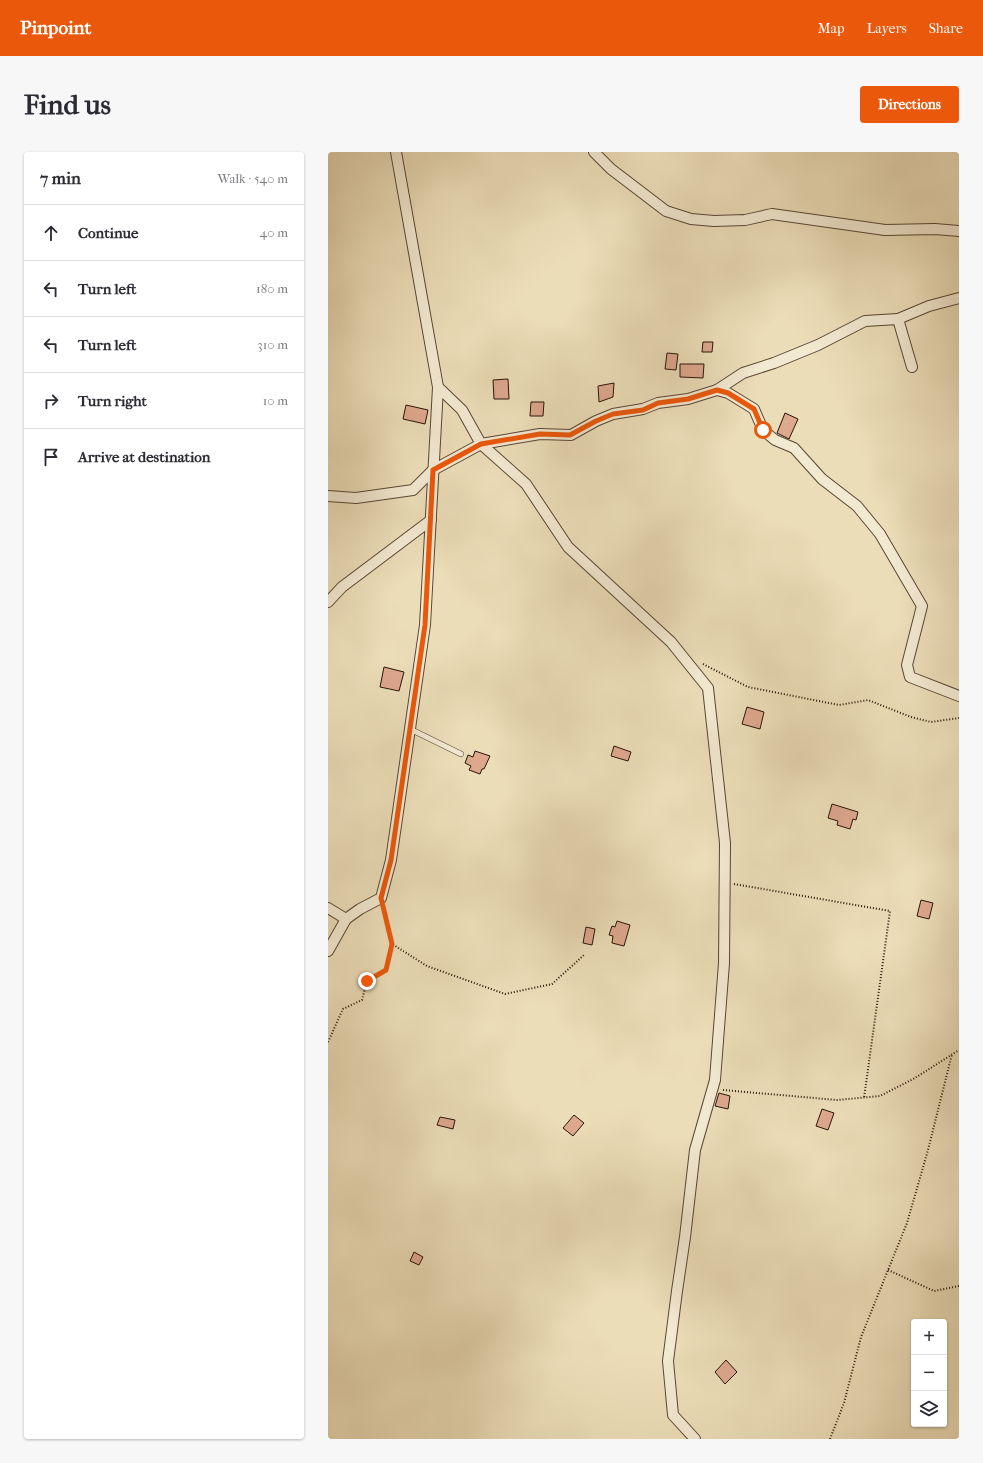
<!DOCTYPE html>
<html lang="en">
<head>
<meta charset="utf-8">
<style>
  :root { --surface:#fff; --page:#f7f7f7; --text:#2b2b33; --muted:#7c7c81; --line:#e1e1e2; --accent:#ea580c }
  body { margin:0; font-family:"IM FELL French Canon",serif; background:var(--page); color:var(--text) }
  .controls { position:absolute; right:12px; bottom:12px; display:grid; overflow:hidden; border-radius:4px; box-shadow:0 1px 3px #0004 }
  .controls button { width:36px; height:36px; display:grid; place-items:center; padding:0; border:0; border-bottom:1px solid var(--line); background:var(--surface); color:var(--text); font:20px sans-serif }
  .stop { position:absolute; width:12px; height:12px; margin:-9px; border:3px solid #ea580c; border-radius:50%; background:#fff }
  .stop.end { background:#ea580c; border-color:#fff; box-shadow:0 1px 4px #0008 }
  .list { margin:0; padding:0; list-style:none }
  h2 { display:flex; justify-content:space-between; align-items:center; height:52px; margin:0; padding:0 16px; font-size:17px }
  h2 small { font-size:13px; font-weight:400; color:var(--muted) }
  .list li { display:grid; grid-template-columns:26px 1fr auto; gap:12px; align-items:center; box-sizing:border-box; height:56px; padding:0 16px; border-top:1px solid var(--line) }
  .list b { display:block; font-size:15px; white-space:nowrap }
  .list em { font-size:13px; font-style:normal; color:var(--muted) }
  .icon { flex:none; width:22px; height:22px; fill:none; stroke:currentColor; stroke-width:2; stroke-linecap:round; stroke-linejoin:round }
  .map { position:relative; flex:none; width:631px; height:1287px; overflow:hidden; border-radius:4px }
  header { display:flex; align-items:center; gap:24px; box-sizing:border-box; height:56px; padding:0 20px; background:var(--accent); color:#fff }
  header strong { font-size:19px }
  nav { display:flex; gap:22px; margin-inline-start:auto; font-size:14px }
  .intro { display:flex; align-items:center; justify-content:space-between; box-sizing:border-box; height:96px; padding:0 24px }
  h1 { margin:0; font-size:28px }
  .button { padding:10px 18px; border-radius:4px; background:var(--accent); color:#fff; font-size:14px; font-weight:700 }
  main { display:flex; gap:24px; padding:0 24px }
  aside { flex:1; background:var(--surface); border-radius:4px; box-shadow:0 1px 3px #0004 }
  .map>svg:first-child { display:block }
</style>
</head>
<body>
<header>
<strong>Pinpoint</strong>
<nav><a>Map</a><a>Layers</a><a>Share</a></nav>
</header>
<div class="intro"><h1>Find us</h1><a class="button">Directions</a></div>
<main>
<aside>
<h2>7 min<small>Walk · 540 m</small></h2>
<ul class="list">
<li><svg class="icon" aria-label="ahead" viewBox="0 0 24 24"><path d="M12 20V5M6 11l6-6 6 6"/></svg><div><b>Continue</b></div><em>40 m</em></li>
<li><svg class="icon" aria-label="left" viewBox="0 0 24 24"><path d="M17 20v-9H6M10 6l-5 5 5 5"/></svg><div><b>Turn left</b></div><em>180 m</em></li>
<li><svg class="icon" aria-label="left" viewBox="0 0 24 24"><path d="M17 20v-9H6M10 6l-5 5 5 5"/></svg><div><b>Turn left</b></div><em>310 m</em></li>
<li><svg class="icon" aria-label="right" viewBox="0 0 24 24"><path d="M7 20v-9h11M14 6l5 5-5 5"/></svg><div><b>Turn right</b></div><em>10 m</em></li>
<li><svg class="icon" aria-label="arrive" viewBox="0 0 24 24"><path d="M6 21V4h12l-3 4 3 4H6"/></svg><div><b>Arrive at destination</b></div></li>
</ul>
</aside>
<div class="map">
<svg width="631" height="1287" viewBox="0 0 631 1287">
  <rect width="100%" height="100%" fill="#ebddb8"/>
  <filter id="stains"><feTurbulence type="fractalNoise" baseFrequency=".005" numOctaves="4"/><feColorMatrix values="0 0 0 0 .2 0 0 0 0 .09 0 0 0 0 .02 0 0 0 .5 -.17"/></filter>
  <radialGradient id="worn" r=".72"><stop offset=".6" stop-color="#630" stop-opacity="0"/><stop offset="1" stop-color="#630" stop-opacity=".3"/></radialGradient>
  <g fill="#dea88f" stroke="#281408">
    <path d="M375 190H385L384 200H374Z"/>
    <path d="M339 201 350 202 348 218 337 217Z"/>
    <path d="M352 212H376L375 226 352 225Z"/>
    <path d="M180 227 181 247H166L165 228Z"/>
    <path d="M286 231 285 245 271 250 270 234Z"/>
    <path d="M203 250H216L215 264H202Z"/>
    <path d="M78 253 100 258 97 272 75 267Z"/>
    <path d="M457 261 470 267 461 287 449 281Z"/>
    <path d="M56 515 76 520 71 539 52 535Z"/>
    <path d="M419 555 436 560 432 577 414 572Z"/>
    <path d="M286 594 303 600 300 609 283 604Z"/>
    <path d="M147 599 162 604 156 617H154L152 622 141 618 143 614 137 611 140 603 145 605Z"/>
    <path d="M504 652 530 660 528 668 525 667 522 677 509 673 510 669 500 666Z"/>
    <path d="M593 748 605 751 601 767 589 764Z"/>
    <path d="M289 769 302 773 296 794 284 791 285 784 281 783 284 774 287 775Z"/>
    <path d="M258 775 267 777 264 793 255 791Z"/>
    <path d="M391 941 402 944 400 957 387 954Z"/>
    <path d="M494 957 506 961 500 978 488 974Z"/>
    <path d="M246 963 256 971 245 984 235 976Z"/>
    <path d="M112 965 127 968 125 977 109 973Z"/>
    <path d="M86 1100 95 1105 91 1113 82 1109Z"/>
    <path d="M398 1208 409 1220 397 1232 387 1220Z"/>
  </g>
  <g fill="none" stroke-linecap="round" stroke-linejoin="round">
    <defs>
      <path id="lane" d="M82 577 133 602"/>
      <g id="street">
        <path d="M266 0 283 17 338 59 363 67 386 69 417 68 444 62 557 78 607 77 631 79"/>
        <path d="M570 167 601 154 631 146"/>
        <path d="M389 238 415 221 446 211 490 193 537 169 570 167 584 215"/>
        <path d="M153 292 198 332 240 395 343 490 380 536 397 691 396 811 387 928 367 998 357 1085 349 1139 340 1209 345 1263 367 1287"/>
        <path d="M153 292 212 282 243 283 268 269 285 262 315 257 330 251 360 247 389 238 400 241 426 257 435 278 447 288 466 296 494 327 529 354 552 382 594 454 579 513 582 525 631 544"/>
        <path d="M0 344 28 346 85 338 105 318 153 292 134 258 110 235"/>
        <path d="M0 450 14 435 103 368"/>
        <path d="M0 756 18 767"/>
        <path d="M0 799 18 767 32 757 53 746 63 708 97 473 110 235 68 0"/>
      </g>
    </defs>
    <use href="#lane" stroke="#594634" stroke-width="6"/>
    <use href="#street" stroke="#594634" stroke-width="12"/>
    <g stroke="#281408" stroke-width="2" stroke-dasharray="1 2" stroke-linecap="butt">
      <path d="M375 512 420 535 511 553 540 548 583 565 603 570 631 566"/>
      <path d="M406 732 562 759 536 946"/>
      <path d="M56 755 64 792 99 814 177 842 224 832 256 803"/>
      <path d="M0 890 15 857 34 848 39 829 58 818 64 792"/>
      <path d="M395 938 509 948 552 944 587 926 631 898"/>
      <path d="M560 1118 606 1139 631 1134"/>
      <path d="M502 1287 516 1251 533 1185 579 1071 600 998 624 902"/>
    </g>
    <use href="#lane" stroke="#f2e9d1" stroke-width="5"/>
    <use href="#street" stroke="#f2e9d1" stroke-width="10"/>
  </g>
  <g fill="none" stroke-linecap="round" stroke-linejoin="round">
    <path stroke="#ea580c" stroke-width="5" d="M39 829 58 818 64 792 53 746 63 708 97 473 105 318 153 292 212 282 242 283 268 269 285 262 315 258 330 251 360 247 389 238 400 241 426 257 435 278"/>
  </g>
  <rect width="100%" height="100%" filter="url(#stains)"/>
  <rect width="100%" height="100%" fill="url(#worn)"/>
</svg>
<div class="controls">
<button>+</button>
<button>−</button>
<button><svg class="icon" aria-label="layers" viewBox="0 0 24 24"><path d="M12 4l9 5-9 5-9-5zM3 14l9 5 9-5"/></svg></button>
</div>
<div class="stop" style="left:435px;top:278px"></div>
<div class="stop end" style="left:39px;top:829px"></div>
</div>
</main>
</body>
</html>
